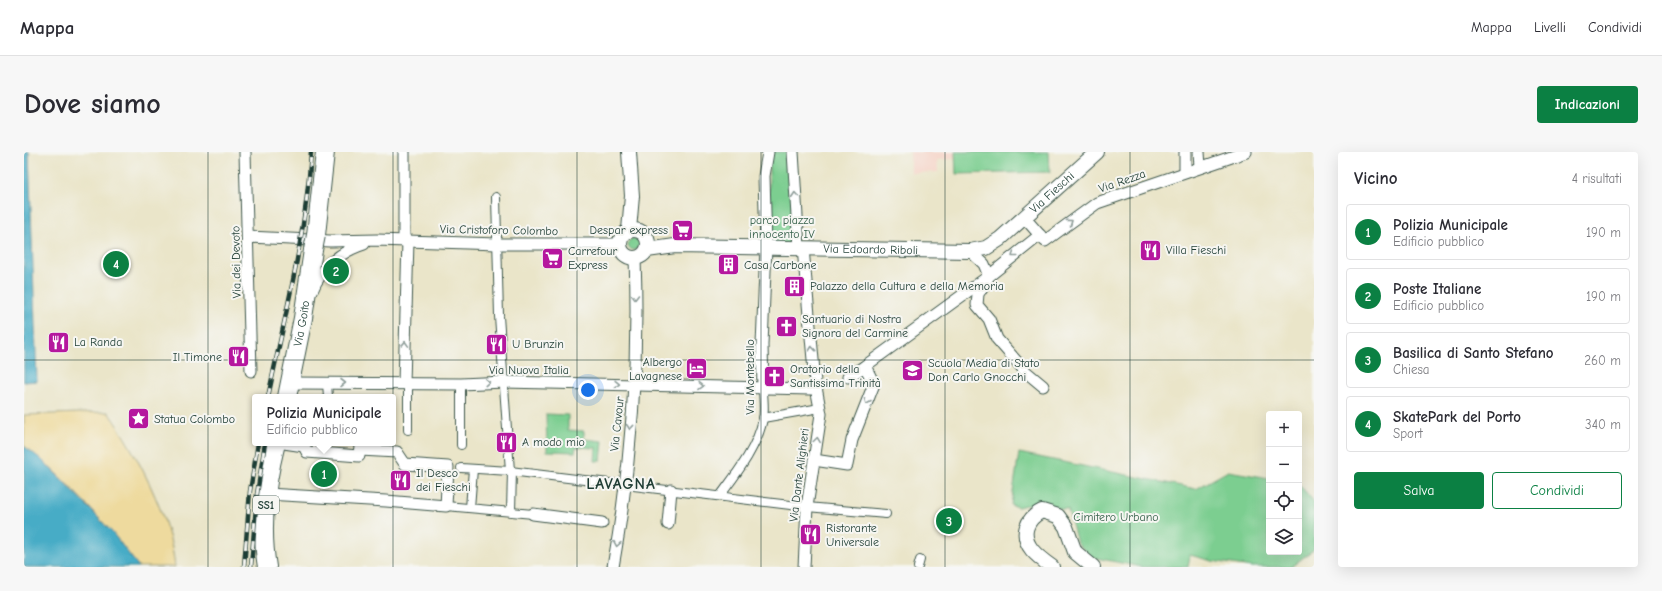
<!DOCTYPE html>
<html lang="it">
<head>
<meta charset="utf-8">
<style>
  :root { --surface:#fff; --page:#f7f7f7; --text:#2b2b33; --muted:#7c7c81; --line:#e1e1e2; --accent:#0b8043 }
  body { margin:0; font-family:"Comic Neue",sans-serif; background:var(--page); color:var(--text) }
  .controls { position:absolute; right:12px; bottom:12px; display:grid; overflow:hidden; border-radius:4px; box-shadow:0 4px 16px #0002 }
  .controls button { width:36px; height:36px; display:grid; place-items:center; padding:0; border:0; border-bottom:1px solid var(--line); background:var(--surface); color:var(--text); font:20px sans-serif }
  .you { position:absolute; left:564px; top:238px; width:14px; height:14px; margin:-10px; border:3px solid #fff; border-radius:50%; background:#1a73e8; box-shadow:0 0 0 6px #1a73e833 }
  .badge { display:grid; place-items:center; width:26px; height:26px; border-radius:50%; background:var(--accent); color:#fff; font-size:13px; font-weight:700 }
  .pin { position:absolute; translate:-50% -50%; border:2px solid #fff; box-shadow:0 1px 4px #0006 }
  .popup { position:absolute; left:228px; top:242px; width:144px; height:52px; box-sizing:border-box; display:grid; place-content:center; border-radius:4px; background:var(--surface); filter:drop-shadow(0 1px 3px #0005); font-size:13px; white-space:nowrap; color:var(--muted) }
  .popup b { font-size:15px; color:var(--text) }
  .popup::after { content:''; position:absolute; left:50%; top:100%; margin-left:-8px; border:8px solid transparent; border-top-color:var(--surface) }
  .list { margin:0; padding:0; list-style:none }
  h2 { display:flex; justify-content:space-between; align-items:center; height:52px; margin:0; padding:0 16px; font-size:17px }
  h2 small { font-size:13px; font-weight:400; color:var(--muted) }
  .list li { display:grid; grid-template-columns:26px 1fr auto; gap:12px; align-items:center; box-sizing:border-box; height:56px; margin:0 8px 8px; padding:0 8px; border:1px solid var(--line); border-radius:4px }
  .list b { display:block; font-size:15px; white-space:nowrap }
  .list p { margin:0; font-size:13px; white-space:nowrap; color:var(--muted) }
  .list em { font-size:13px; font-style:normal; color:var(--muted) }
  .actions { display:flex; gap:8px; padding:12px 16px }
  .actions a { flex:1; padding:9px 0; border:1px solid var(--accent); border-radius:4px; text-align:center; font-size:14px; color:var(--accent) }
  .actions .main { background:var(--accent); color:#fff }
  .icon { flex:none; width:22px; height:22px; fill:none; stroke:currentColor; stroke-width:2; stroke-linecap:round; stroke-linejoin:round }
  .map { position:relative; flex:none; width:1290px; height:415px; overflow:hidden; border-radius:4px }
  header { display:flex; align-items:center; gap:24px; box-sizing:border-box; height:56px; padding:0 20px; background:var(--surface); border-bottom:1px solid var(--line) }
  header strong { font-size:19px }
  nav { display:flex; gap:22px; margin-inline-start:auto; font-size:14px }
  .intro { display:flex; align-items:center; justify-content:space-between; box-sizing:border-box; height:96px; padding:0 24px }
  h1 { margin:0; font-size:28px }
  .button { padding:10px 18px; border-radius:4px; background:var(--accent); color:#fff; font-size:14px; font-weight:700 }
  main { display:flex; gap:24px; padding:0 24px }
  aside { flex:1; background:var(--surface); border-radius:4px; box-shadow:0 4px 16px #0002 }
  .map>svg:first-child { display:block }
</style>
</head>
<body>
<header>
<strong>Mappa</strong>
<nav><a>Mappa</a><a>Livelli</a><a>Condividi</a></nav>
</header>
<div class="intro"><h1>Dove siamo</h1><a class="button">Indicazioni</a></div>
<main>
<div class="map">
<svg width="1290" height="415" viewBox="0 0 1290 415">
  <rect width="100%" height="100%" fill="#f6f6f2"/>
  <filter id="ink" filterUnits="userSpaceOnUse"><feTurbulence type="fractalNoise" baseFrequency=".025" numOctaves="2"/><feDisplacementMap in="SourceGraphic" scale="8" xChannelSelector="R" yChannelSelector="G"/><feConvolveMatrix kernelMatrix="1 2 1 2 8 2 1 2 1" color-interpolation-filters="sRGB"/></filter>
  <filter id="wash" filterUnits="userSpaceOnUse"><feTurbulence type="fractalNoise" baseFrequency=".012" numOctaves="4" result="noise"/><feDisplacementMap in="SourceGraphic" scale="16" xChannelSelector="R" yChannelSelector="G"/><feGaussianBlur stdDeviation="0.9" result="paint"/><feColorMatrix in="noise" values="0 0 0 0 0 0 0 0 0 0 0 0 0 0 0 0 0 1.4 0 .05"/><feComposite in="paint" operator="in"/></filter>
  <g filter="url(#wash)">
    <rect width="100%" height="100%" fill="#eae5c9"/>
    <path fill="#f6d2c5" d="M886 0H931V7L913 8 914 20 887 21Z"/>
    <g fill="#7cce90" stroke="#4e8662">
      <path d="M745 0H767L772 93H745Z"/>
      <path d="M931 0H1025L1026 20 932 22Z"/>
      <circle cx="610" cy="92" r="6"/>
      <path d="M522 262 544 263V278L560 279V287L579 289 577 309H571L572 296 552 295 551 300 523 299Z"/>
      <path d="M995 301 1172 337 1204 319 1245 326V400H1275V332L1290 350V397L1267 415H1228L1188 409 1166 403 1164 415H1118L1067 405 1053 391 1044 358 1002 353 994 355 987 353Z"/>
    </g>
    <path fill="#eeda9e" stroke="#868c69" d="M84 260C113 302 146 364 151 415H115C81 372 44 327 0 294V263Z"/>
    <g fill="#47acc6" stroke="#33747d">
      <path d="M0 0H5L13 229 0 230Z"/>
      <path d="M0 294 17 307 42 332 88 380 115 415H0Z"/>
    </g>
  </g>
  <g filter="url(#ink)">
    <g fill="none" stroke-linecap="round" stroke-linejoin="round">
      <defs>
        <g id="pedestrian">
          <path d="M472 45 475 164 486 319"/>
          <path d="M303 231 304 245"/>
          <path d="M437 232V293"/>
          <path d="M739 266 796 256"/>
          <path d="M384 278V231"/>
          <path d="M437 316 486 319 783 355 862 362"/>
          <path d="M696 344C713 321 733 296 739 267 741 258 739 246 739 236"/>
          <path d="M422 354 509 362"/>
          <path d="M446 356 449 317"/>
          <path d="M487 359 488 319"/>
          <path d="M894 415 896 408"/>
        </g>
        <g id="minor">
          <path d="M221 0 227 219"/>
          <path d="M769 0 775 96"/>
          <path d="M1161 0V20"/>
          <path d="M1175 0 1176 15"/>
          <path d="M1000 65 1021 89 1073 51 1222 0"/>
          <path d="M224 85 306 89 353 88 473 92H596"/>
          <path d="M380 89V0"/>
          <path d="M779 96 791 230 797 262 783 355 780 415"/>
          <path d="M946 99 960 112 965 124"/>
          <path d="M963 128 954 142 953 153 965 167 973 187 1001 219 1019 234"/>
          <path d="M288 139C297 116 317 99 340 92"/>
          <path d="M824 225 841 214 965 124 1016 83"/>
          <path d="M266 231 437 232 480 230 786 237 793 236"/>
          <path d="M380 231 384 89"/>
          <path d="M739 236 738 193 742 95 740 24 744 0"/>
          <path d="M260 291 280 294"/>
          <path d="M280 294 283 300 335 304 336 294"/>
          <path d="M790 308 823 313 828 288 850 232 841 214"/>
          <path d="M243 342 362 349 422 354 424 315 381 312 373 300 336 298"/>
          <path d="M509 362 578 371"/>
          <path d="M644 372 647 338"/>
          <path d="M589 415C607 314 615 209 611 106"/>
        </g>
        <g id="tertiary">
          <circle cx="610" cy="92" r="14"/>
          <path d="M605 78 608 44 605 0"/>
          <path id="s1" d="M623 98 651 94 946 99 962 96 976 87 1073 0"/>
          <path d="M1028 415C1021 410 1013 404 1008 398 996 383 1002 367 1018 359L1034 364 1042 375 1051 400 1069 415"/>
        </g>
        <g id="primary">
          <path d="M292 83 301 0"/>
          <path id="s2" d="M263 245 279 166 289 98"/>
          <path d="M243 415C236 374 242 330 252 291"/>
        </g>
      </defs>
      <use href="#pedestrian" stroke="#3d564a" stroke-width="10"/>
      <use href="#minor" stroke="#3d564a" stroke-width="13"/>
      <use href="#tertiary" stroke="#3d564a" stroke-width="16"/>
      <use href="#primary" stroke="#3d564a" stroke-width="20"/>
      <use href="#pedestrian" stroke="#fff" stroke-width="8"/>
      <use href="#minor" stroke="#fff" stroke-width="11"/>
      <use href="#tertiary" stroke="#fff" stroke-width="14"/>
      <use href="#primary" stroke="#fff" stroke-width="18"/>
      <defs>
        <g id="rail">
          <path d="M244 245C261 164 282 83 287 0"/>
          <path d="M220 415 226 339 234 291"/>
          <path d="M227 415 233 342 241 291"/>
        </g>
      </defs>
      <use href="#rail" stroke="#1f3d34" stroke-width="4.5"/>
      <use href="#rail" stroke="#f6f6f2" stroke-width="3" stroke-dasharray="9" stroke-linecap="butt"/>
      <defs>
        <path id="primary-bridge" d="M289 98 292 83"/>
      </defs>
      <use href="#primary-bridge" stroke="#3d564a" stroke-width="20" stroke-linecap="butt"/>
      <use href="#primary-bridge" stroke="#fff" stroke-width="18"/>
    </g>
    <defs><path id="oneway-chevron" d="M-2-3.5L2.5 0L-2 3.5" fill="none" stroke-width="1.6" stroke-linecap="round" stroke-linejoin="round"/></defs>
    <g stroke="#8f9e9a">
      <use href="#oneway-chevron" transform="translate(771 43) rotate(-94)"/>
      <use href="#oneway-chevron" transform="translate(1046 70) rotate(-36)"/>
      <use href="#oneway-chevron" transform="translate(990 103) rotate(141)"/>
      <use href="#oneway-chevron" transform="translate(611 145) rotate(90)"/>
      <use href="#oneway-chevron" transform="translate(381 192) rotate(-88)"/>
      <use href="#oneway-chevron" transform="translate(788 197) rotate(-96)"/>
      <use href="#oneway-chevron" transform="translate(463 230) rotate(-3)"/>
      <use href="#oneway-chevron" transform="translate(319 231)"/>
      <use href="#oneway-chevron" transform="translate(593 232) rotate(1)"/>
      <use href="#oneway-chevron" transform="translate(677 234) rotate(1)"/>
      <use href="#oneway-chevron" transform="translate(843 250) rotate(112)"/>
      <use href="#oneway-chevron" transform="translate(606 275) rotate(96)"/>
      <use href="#oneway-chevron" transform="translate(793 288) rotate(-82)"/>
      <use href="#oneway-chevron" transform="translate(593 392) rotate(99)"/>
    </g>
  </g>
  <path fill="none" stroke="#1f3d34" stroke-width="1" stroke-opacity="0.55" d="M184 0V415M369 0V415M553 0V415M737 0V415M921 0V415M1106 0V415M0 208H1290"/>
  <defs>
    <symbol id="supermarket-square" viewBox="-11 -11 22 22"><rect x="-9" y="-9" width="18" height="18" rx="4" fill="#b5179e" stroke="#f6f6f2"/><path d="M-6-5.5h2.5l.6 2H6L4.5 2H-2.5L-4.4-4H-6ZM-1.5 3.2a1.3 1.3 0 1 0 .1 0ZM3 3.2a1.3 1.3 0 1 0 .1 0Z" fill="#fff"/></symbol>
    <symbol id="restaurant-square" viewBox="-11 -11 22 22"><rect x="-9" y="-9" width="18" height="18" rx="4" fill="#b5179e" stroke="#f6f6f2"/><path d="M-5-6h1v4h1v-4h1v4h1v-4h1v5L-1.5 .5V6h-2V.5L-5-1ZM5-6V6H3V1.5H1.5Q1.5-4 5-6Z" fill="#fff"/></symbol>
    <symbol id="building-square" viewBox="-11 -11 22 22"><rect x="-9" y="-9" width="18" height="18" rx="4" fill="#b5179e" stroke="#f6f6f2"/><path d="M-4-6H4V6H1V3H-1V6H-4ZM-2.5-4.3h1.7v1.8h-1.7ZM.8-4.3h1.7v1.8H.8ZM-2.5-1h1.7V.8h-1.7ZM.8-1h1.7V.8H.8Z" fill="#fff"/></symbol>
    <symbol id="church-square" viewBox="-11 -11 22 22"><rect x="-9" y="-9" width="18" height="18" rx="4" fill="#b5179e" stroke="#f6f6f2"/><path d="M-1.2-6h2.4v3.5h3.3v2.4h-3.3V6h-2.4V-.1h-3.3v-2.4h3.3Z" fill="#fff"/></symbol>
    <symbol id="hotel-square" viewBox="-11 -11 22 22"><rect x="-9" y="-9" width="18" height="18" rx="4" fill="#b5179e" stroke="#f6f6f2"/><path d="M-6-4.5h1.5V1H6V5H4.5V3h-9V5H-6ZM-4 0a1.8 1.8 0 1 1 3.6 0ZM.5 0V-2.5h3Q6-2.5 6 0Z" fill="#fff"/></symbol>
    <symbol id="school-square" viewBox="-11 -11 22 22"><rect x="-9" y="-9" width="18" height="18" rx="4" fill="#b5179e" stroke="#f6f6f2"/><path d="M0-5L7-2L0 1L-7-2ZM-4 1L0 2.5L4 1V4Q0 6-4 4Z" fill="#fff"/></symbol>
    <symbol id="sight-square" viewBox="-11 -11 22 22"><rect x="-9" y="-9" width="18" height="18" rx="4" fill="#b5179e" stroke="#f6f6f2"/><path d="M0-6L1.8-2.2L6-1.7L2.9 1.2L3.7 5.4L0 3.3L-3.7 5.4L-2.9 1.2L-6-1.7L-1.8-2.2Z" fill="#fff"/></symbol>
  </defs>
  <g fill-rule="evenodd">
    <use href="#supermarket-square" x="646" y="66" width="25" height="25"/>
    <use href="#restaurant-square" x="1114" y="86" width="25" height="25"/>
    <use href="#supermarket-square" x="516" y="94" width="25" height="25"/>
    <use href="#building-square" x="692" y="100" width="25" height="25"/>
    <use href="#building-square" x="758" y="122" width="25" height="25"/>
    <use href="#church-square" x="750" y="162" width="25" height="25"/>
    <use href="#restaurant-square" x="22" y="178" width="25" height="25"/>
    <use href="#restaurant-square" x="460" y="180" width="25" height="25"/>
    <use href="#restaurant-square" x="202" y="192" width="25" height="25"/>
    <use href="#hotel-square" x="660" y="204" width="25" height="25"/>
    <use href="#school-square" x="876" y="206" width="25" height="25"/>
    <use href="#church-square" x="738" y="212" width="25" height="25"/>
    <use href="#sight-square" x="102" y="254" width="25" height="25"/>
    <use href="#restaurant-square" x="470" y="278" width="25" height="25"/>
    <use href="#restaurant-square" x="364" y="316" width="25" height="25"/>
    <use href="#restaurant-square" x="774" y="370" width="25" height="25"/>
  </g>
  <g text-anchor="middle" stroke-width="4" stroke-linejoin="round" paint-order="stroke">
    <rect fill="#f6f6f2" stroke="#60746d" stroke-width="1" x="229" y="344" width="26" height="18" rx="3"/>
    <g font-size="11" font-weight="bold" fill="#1f3d34">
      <text x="242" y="357">SS1</text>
    </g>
    <g font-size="12" fill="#1f3d34" stroke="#f6f6f2">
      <text transform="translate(1098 29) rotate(-19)" y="4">Via Rezza</text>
      <text dy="4" stroke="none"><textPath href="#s1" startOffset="426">Via Fieschi</textPath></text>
      <text transform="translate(475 78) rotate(1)" y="4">Via Cristoforo Colombo</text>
      <text dy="4" stroke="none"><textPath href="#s1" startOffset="224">Via Edoardo Riboli</textPath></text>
      <text transform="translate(212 110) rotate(-91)" y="4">Via dei Devoto</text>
      <text dy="4" stroke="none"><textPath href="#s2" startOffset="75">Via Goito</textPath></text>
      <text x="505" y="222">Via Nuova Italia</text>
      <text transform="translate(726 225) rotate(-90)" y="4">Via Montebello</text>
      <text transform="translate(593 272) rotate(-84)" y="4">Via Cavour</text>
      <text transform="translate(775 323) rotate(-83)" y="4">Via Dante Alighieri</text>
    </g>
    <g font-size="12" fill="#36614b" stroke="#f6f6f2">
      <text x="758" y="72">parco piazza<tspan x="758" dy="14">innocento IV</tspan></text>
      <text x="1092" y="369">Cimitero Urbano</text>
    </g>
    <g font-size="12" fill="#1f3d34" stroke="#f6f6f2" text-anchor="start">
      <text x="644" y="82" text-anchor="end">Despar express</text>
      <text x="1142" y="102">Villa Fieschi</text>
      <text x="544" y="103">Carrefour<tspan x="544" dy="14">Express</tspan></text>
      <text x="720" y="117">Casa Carbone</text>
      <text x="786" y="138">Palazzo della Cultura e della Memoria</text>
      <text x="778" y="171">Santuario di Nostra<tspan x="778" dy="14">Signora del Carmine</tspan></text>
      <text x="50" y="194">La Randa</text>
      <text x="488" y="196">U Brunzin</text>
      <text x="198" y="209" text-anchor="end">Il Timone</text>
      <text x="658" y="214" text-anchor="end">Albergo<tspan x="658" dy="14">Lavagnese</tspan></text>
      <text x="904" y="215">Scuola Media di Stato<tspan x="904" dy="14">Don Carlo Gnocchi</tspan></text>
      <text x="766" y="221">Oratorio della<tspan x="766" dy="14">Santissima Trinità</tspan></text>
      <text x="130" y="271">Statua Colombo</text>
      <text x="498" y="294">A modo mio</text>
      <text x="392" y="325">Il Desco<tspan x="392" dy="14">dei Fieschi</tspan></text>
      <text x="802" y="380">Ristorante<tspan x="802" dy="14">Universale</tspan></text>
    </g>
    <g font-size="16" font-weight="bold" letter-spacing="1" fill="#1f3d34" stroke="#f6f6f2">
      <text x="597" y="337">LAVAGNA</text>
    </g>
  </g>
</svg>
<div class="controls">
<button>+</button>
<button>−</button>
<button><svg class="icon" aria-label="locate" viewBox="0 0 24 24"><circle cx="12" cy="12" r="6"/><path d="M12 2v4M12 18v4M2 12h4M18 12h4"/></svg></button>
<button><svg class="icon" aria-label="layers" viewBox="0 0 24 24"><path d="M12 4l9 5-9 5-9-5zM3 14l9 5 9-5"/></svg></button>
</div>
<div class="you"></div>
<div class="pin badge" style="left:300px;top:322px">1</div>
<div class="popup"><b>Polizia Municipale</b>Edificio pubblico</div>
<div class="pin badge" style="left:312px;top:119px">2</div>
<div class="pin badge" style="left:925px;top:369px">3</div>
<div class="pin badge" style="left:92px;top:112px">4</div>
</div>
<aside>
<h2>Vicino<small>4 risultati</small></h2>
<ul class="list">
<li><span class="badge">1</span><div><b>Polizia Municipale</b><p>Edificio pubblico</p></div><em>190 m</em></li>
<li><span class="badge">2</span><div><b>Poste Italiane</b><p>Edificio pubblico</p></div><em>190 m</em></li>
<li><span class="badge">3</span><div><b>Basilica di Santo Stefano</b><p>Chiesa</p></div><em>260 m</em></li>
<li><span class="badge">4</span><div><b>SkatePark del Porto</b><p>Sport</p></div><em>340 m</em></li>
</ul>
<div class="actions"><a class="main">Salva</a><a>Condividi</a></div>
</aside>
</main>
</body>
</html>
